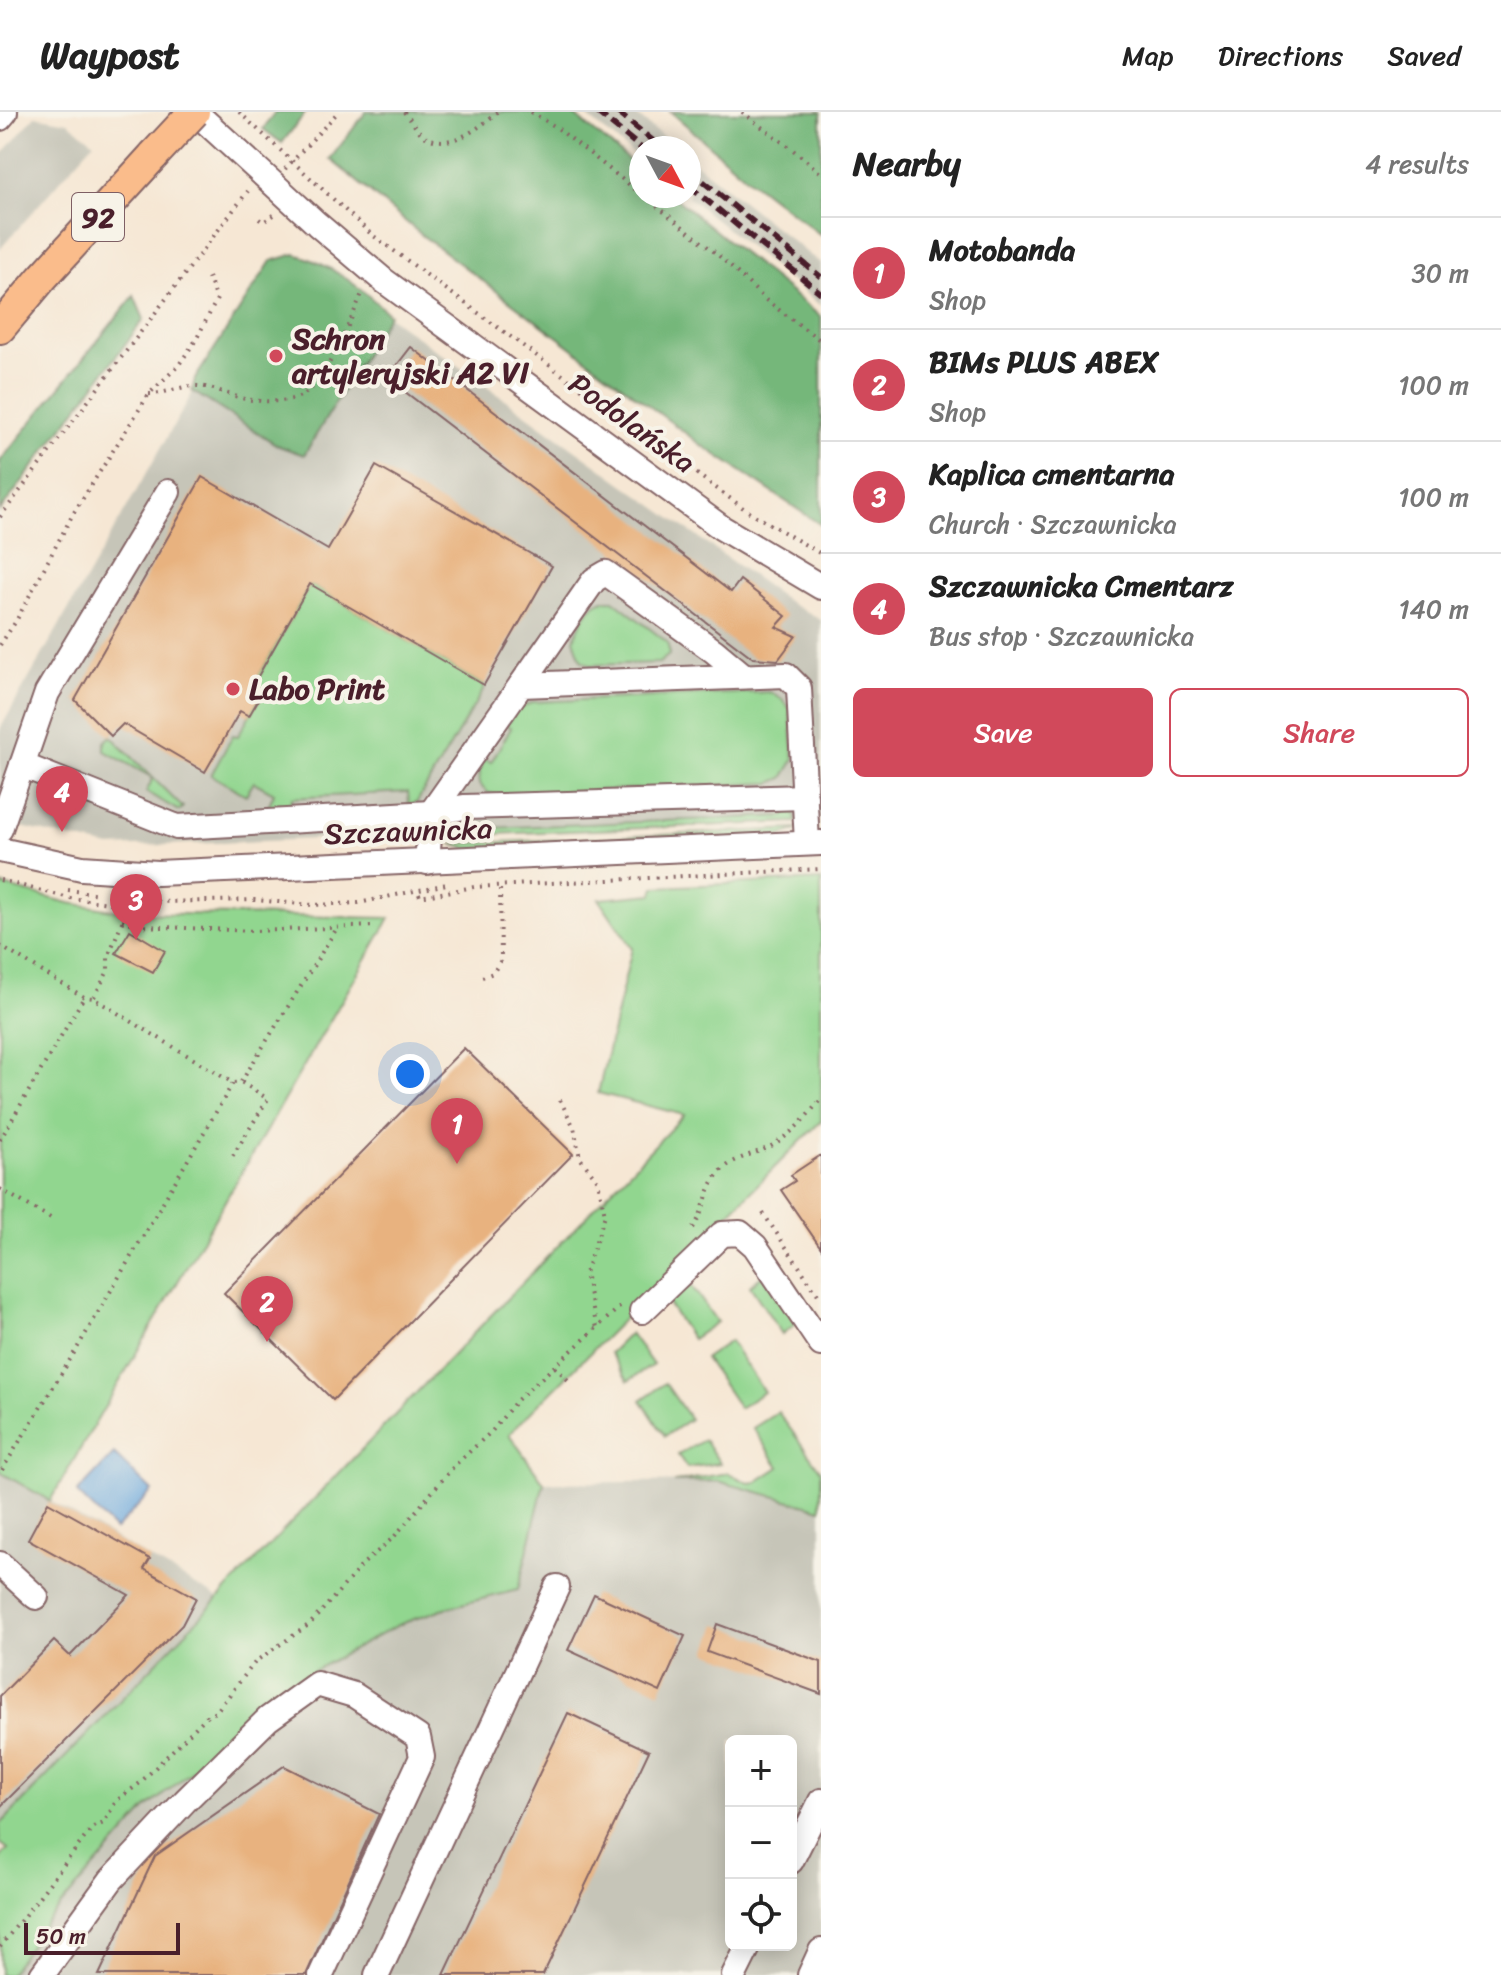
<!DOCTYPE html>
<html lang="en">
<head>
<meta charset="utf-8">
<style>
  :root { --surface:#fff; --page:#f2f2f2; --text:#222; --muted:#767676; --line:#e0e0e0; --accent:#d1495b }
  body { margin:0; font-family:Sriracha,sans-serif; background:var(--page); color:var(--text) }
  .controls { position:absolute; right:24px; bottom:24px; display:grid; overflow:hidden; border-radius:12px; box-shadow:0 4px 20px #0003 }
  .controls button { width:72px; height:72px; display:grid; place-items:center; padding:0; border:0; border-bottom:2px solid var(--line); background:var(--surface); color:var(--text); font:40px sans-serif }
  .compass { position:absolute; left:629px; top:24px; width:72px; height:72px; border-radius:50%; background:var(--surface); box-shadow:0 4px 20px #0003; rotate:131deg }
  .scale { position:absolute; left:24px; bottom:20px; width:156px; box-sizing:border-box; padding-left:8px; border:4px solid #4a1f2b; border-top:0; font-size:22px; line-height:28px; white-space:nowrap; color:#4a1f2b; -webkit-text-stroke:6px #f7f3e8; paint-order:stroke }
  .you { position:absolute; left:410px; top:962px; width:28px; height:28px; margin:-20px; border:6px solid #fff; border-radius:50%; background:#1a73e8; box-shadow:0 0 0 12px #1a73e833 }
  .badge { display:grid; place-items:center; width:52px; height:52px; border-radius:50%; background:var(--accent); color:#fff; font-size:26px; font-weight:700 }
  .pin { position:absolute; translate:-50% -66px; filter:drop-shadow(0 2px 4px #0008) }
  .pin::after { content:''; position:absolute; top:42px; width:28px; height:24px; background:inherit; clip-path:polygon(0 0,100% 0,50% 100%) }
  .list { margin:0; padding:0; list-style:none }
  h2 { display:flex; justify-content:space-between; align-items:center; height:104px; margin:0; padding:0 32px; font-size:34px }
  h2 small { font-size:26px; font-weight:400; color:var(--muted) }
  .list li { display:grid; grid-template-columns:52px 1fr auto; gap:24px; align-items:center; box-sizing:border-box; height:112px; padding:0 32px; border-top:2px solid var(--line) }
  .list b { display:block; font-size:30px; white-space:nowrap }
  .list p { margin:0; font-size:26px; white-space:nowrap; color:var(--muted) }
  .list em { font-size:26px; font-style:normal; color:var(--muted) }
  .actions { display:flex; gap:16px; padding:24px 32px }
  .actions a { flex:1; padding:18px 0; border:2px solid var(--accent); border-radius:12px; text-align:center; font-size:28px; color:var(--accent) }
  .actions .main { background:var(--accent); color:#fff }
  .icon { flex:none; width:44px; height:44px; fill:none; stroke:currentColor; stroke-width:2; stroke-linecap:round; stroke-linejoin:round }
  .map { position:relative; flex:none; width:821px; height:1863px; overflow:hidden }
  header { display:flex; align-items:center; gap:48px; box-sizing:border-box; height:112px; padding:0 40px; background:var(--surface); border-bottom:2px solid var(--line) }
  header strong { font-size:38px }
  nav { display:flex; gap:44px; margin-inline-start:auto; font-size:28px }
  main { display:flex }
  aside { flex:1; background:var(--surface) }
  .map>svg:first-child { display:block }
</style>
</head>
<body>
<header>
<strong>Waypost</strong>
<nav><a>Map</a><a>Directions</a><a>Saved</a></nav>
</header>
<main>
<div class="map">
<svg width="821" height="1863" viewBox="0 0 821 1863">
  <rect width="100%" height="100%" fill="#f7f3e8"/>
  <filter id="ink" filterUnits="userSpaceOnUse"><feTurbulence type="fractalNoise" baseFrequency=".0125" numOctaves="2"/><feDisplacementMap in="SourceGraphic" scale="16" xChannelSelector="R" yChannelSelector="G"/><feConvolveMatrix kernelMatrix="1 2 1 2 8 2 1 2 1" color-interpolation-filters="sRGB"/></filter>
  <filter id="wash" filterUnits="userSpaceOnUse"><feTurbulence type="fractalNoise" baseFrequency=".006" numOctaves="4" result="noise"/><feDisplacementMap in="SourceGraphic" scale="32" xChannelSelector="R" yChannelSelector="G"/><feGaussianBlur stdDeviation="1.8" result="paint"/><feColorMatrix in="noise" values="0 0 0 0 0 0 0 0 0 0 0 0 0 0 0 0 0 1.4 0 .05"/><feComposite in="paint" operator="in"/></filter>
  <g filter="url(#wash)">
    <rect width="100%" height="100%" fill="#f6e7d4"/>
    <g fill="#c6c5b8" fill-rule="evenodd">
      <path d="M581 0H632L677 36H641V48Z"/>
      <path d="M35 4 68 10 94 30 0 137V45Z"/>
      <path d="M689 46 821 152V194L687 84H689Z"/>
      <path d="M381 199 793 493 821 508V707L110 735 0 710V617L193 280 299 338Z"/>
      <path d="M0 1360 220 1487 0 1713Z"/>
      <path d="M717 1369 821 1397V1830L805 1863H9L46 1810 147 1696 313 1559 398 1513 442 1497 518 1478 544 1371ZM731 1629H791V1833H731Z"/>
    </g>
    <g fill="#91d68f" stroke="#6e7a5d" stroke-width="2">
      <path d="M310 472 484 573V577L417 690 409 694 408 680 292 686 291 701 268 695 274 681 254 670 246 683 211 663 233 623 238 624 263 579 253 573Z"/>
      <path d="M603 488H613L667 530 670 542 659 551 591 553 581 548 574 527C581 511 586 495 603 488Z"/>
      <path d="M770 580 783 588 790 597 794 648 783 666 771 671 497 683 488 681 479 672 480 657 485 647 491 650 511 616 506 613 517 597 533 590Z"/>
      <path d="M111 624 180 693 183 695 179 699 146 680 153 666 105 639V630Z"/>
      <path d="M786 689 793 693 797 710 444 724 443 721 448 712 463 703 464 717 785 704Z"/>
      <path d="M799 717 781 724 468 737 451 732Z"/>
      <path d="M821 768V1009L509 1322 544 1371 518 1478 442 1497 398 1513 313 1559 147 1696 46 1810 9 1863H0V1746L8 1737 0 1731V1713L684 1003 598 981 632 836 599 787 653 782 655 775Z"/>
      <path d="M0 773 69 791 131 801 390 806 50 1389 0 1360Z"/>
      <path d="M763 1163 796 1212 782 1222 750 1174Z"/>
      <path d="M686 1166 717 1210 692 1227 665 1187Z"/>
      <path d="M630 1221 653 1253 628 1269 610 1241Z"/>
      <path d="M730 1229 764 1280 739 1296 705 1246Z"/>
      <path d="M665 1271 690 1307 665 1324 641 1288Z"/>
      <path d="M778 1300 821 1359V1397L717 1369 674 1370 728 1361 749 1371 756 1370 779 1355 753 1316Z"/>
      <path d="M704 1328 720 1351 687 1356 678 1343Z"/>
    </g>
    <g fill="#74b77a" stroke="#5f6b52" stroke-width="2">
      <path d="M275 0H306L282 31 263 17Z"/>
      <path d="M366 0H570L641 58V84H673L821 205V413L700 332 423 124 330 47Z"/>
      <path d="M671 0H821V123L748 67Z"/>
      <path d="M295 142C332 152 361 176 389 202L304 343 279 334 192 279 195 267 271 149Z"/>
      <path d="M134 184 144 207 0 399V349Z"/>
    </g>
    <path fill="#6ca8dd" stroke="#5b6484" stroke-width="2" d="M114 1342 152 1379 115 1418 77 1381Z"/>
    <g id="blocks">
      <g fill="#e8b27f">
        <path d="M411 235 731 480 740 468 786 504 776 515 796 524 778 548 753 546 387 266Z"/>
        <path d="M376 354 552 454 484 573 310 472 253 573 264 578 249 604 240 599 205 660 123 612 111 624 75 588 202 365 328 438Z"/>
        <path d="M130 818 165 839 153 860 116 841Z"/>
        <path d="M464 936 573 1042 333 1288 224 1181Z"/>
        <path d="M821 1043V1136L781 1078 795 1069 791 1063Z"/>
        <path d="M48 1390 150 1447 144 1457 196 1486 182 1513 0 1695V1584L54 1529 70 1544 129 1483 28 1427Z"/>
        <path d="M594 1482 685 1524 660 1580 568 1538Z"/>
        <path d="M717 1512 821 1550V1582L707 1540Z"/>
        <path d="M568 1601 649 1639 543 1863H444Z"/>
        <path d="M284 1654 379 1702 306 1863H99L155 1744Z"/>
      </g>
    </g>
  </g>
  <g filter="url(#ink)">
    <use href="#blocks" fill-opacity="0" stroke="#866566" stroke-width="2"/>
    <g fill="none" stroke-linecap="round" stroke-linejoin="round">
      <defs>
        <g id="minor">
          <path d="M195 0 317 112 383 168 722 416 821 475"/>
          <path d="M0 6 5 0"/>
          <path d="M521 573 594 468 606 461 714 539 744 564"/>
          <path d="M22 653 177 715 431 701 464 695 805 685"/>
          <path d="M0 717 47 581 168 380"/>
          <path d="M0 738 82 756 157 761 821 731"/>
          <path d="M427 750 431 701 521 573 786 563 799 576 807 731"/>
          <path d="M642 1199 722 1122 740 1121 755 1134 821 1232"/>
          <path d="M0 1452 36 1485"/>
          <path d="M791 1749 821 1689"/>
          <path d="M42 1863 111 1768 185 1689 268 1607 317 1572 354 1583 418 1625 422 1645 321 1863"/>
          <path d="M377 1863 557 1475"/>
          <path d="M734 1863 749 1833"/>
          <path d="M810 1863 821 1839"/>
        </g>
        <path id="major" d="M0 216 42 166 154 43"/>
      </defs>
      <use href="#minor" stroke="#866566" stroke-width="28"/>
      <use href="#major" stroke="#866566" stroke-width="34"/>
      <g stroke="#866566" stroke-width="4" stroke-dasharray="2 6" stroke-linecap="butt">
        <path d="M239 0 371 122 401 144 746 398 821 442"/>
        <path d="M404 0C411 8 418 20 426 25 451 38 480 16 497 0"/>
        <path d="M531 0 556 15 641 82"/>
        <path d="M742 0C768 21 798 39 821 62"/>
        <path d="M285 57 338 0"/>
        <path d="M644 84 717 142 767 189 821 229"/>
        <path d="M259 107 263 110 274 103"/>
        <path d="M149 282C166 282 182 273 198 274 214 275 230 284 246 287 262 290 285 291 301 284 324 274 353 203 363 179"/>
        <path d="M0 405 248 79"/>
        <path d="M0 533 16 509 73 402 149 282 178 254 196 228 217 187 206 160"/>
        <path d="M0 768 69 786 110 791 255 788 313 793 359 791 447 772"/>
        <path d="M68 778 99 782"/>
        <path d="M419 782 420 785 474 775 821 757"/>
        <path d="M122 808 141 814 254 819 375 814"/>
        <path d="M0 834 84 885 93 886 233 971 241 970 268 987 230 1048"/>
        <path d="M482 865 493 861 501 848 500 773"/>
        <path d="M94 885 108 859V845L128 795"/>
        <path d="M241 970 337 816"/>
        <path d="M560 988 574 1015 580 1046 598 1069 605 1103 585 1161 597 1216"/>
        <path d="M0 1028 84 885"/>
        <path d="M0 1077 54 1108"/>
        <path d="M763 1101 821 1187"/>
        <path d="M693 1116C706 1098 705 1076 720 1060 736 1043 758 1043 776 1031 794 1020 808 1003 821 987"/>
        <path d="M555 1255 571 1271"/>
        <path d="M2 1358 79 1233 233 971"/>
        <path d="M0 1835 93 1715 104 1711 116 1689 140 1671 208 1603 216 1600 256 1549 310 1512 364 1451 394 1425 455 1353 492 1319 516 1289 622 1193"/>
      </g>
      <use href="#minor" stroke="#fff" stroke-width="24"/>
      <use href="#major" stroke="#fabc8b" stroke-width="30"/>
      <g stroke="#4a1f2b" stroke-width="6" stroke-dasharray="12 6" stroke-linecap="butt">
        <path d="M597 0 641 36"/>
        <path d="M617 0 662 36"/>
        <path d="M689 58 821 165"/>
        <path d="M689 74 821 181"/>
      </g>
      <defs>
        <path id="major-bridge" d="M154 43 194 0"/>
      </defs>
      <use href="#major-bridge" stroke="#866566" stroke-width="34" stroke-linecap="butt"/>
      <use href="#major-bridge" stroke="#fabc8b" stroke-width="30"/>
    </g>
  </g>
  <g fill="#d1495b" stroke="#f7f3e8" stroke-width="3">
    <circle cx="276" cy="244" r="8"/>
    <circle cx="233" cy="577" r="8"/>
  </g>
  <g text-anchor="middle" stroke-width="8" stroke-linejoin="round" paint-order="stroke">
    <rect fill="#f7f3e8" stroke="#7e5f64" stroke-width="2" x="72" y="81" width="52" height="48" rx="6"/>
    <g font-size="28" font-weight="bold" fill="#4a1f2b">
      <text x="98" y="115">92</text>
    </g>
    <g font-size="30" font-weight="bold" fill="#4a1f2b" stroke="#f7f3e8" text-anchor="start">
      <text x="292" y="237">Schron<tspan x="292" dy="34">artyleryjski A2 VI</tspan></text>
      <text x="249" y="587">Labo Print</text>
    </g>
    <g font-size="30" fill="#4a1f2b" stroke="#f7f3e8">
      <text transform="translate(632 311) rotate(36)" y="10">Podolańska</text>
      <text transform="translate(408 719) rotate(-2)" y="10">Szczawnicka</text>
    </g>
  </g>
</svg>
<div class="controls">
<button>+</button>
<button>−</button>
<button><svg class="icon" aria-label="locate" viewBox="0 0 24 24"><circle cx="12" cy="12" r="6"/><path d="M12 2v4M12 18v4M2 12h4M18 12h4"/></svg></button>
</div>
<svg class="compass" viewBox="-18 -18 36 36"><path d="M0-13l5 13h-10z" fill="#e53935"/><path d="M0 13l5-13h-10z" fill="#767676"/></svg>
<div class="scale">50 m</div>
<div class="you"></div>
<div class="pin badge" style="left:457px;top:1052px">1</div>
<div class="pin badge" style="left:267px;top:1230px">2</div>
<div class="pin badge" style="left:136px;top:828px">3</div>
<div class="pin badge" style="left:62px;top:720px">4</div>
</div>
<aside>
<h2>Nearby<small>4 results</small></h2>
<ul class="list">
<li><span class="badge">1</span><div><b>Motobanda</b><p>Shop</p></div><em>30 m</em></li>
<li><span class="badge">2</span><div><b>BIMs PLUS ABEX</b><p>Shop</p></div><em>100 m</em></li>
<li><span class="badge">3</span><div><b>Kaplica cmentarna</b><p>Church · Szczawnicka</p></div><em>100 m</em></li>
<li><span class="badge">4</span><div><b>Szczawnicka Cmentarz</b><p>Bus stop · Szczawnicka</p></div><em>140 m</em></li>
</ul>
<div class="actions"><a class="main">Save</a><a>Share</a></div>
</aside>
</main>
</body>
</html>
